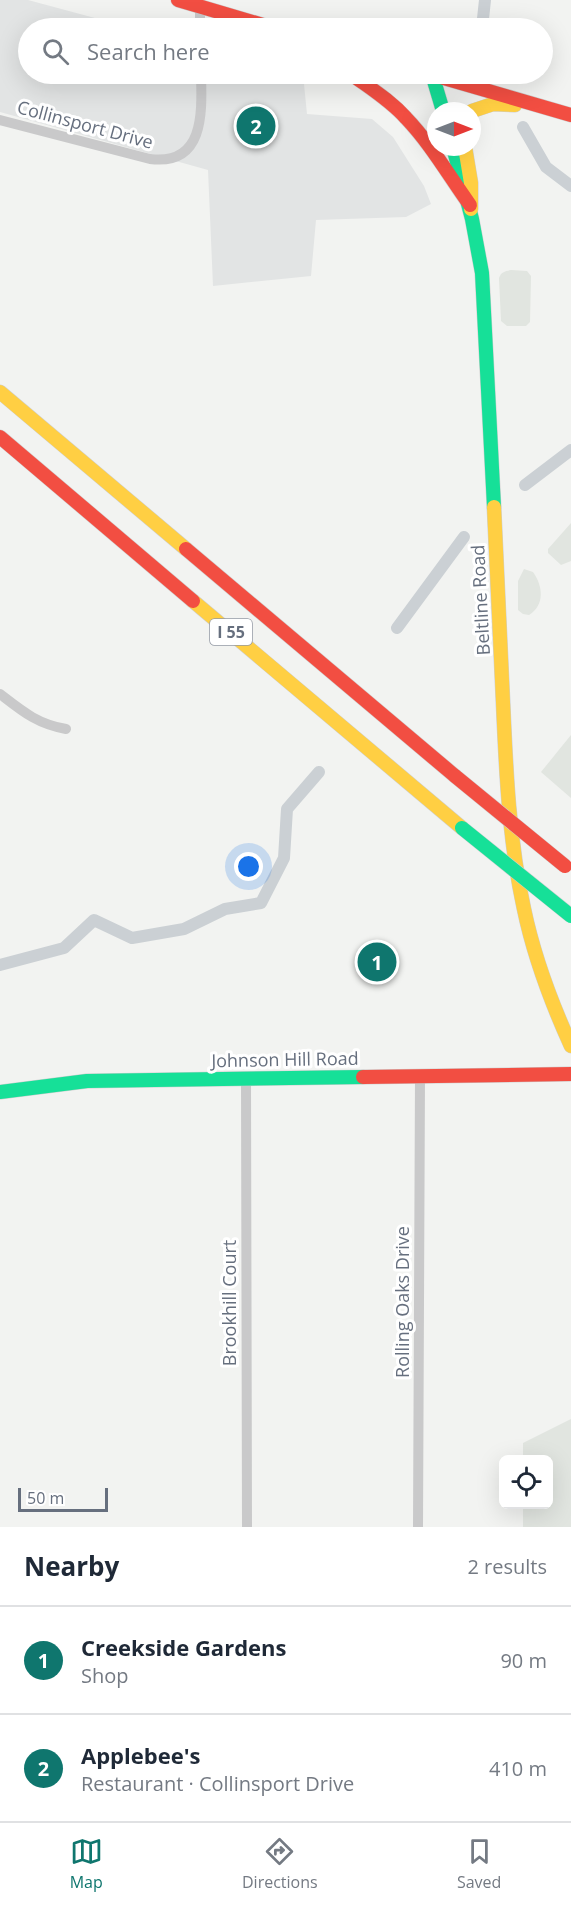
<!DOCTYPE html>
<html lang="en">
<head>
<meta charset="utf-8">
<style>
  :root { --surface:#fff; --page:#f2f2f3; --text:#1f2937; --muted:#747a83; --line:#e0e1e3; --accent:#0f766e }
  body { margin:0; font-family:"Open Sans",sans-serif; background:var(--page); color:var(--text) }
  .controls { position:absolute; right:18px; bottom:18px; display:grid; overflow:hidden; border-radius:9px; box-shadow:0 6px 24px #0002 }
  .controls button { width:54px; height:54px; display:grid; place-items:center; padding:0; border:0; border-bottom:2px solid var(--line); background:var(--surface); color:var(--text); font:30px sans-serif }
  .compass { position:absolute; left:427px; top:102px; width:54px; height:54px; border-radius:50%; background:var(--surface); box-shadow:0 6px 24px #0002; rotate:90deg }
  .scale { position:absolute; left:18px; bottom:15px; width:90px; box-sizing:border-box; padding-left:6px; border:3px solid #666f7e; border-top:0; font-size:16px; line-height:21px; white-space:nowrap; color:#666f7e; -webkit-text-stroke:4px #fff; paint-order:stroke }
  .you { position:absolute; left:249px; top:867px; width:21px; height:21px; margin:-15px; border:4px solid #fff; border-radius:50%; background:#1a73e8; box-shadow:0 0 0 9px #1a73e833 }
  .badge { display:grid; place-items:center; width:39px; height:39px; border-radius:50%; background:var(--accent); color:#fff; font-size:20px; font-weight:700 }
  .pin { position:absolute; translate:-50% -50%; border:3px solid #fff; box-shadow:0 2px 6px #0006 }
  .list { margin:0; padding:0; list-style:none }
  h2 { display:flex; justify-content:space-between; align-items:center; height:78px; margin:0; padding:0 24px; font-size:26px }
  h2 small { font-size:20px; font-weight:400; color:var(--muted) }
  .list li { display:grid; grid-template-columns:39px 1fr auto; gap:18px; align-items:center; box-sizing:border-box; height:108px; padding:0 24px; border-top:2px solid var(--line) }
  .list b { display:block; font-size:22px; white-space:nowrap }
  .list p { margin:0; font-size:20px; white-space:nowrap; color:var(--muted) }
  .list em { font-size:20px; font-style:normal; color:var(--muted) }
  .icon { flex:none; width:33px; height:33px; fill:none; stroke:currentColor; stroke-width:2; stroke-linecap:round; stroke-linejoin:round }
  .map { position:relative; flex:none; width:571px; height:1527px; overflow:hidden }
  .search { position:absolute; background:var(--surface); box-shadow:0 6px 24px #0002; left:18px; right:18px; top:18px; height:66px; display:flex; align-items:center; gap:15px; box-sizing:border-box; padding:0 21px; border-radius:33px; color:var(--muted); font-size:22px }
  .sheet { height:294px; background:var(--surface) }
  nav { display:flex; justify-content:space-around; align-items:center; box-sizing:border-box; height:84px; border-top:2px solid var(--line); background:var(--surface); font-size:16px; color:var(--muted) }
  nav a { display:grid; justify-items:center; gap:3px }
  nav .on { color:var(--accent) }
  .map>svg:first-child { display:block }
</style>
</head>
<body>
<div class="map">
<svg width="571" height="1527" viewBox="0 0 571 1527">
  <rect width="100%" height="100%" fill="#f2f3f1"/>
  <path fill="#e2e4e4" d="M0 0H28L132 28H28V74H214L304 84 307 114 372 119 393 137 424 186 431 204 406 217 316 220 311 276 213 286 208 170 0 112Z"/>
  <g fill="#e1e5e0">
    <path d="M511 270 527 271 531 276 530 322 526 326H507L501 321 499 278C501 272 505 271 511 270Z"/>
    <path d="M571 523V561L561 565 548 553V549Z"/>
    <path d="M524 569 533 572C543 586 545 605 529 615L523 614 518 610V581Z"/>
    <path d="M571 735V798L541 772Z"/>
    <path d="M571 1419V1527H523V1505L548 1504V1460L523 1459V1443Z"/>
  </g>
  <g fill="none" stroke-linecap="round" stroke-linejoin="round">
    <g stroke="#cbd0d4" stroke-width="12">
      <path d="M482 28 485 0"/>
      <path d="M523 127 546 167 571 186"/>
      <path d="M525 485 571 450"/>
      <path d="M397 628 464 537"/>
      <path d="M0 965 64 948 94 920 132 938 184 929 225 909 261 903 284 858 287 809 319 772"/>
    </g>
    <defs>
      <g id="fast">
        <path d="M432 74 443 111"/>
        <path d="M453 147 472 219 482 273 494 507"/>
        <path d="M0 1092 87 1081 363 1077"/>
      </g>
      <g id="slow">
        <path d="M472 111 493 104 515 105"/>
        <path d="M465 147 471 183V209"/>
        <path d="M0 392 186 549"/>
        <path d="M494 507C497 572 500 637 503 702 506 771 509 841 524 909 534 957 551 1002 571 1046"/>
        <path d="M193 601 462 828"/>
      </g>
      <g id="jam">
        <path d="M178 0 273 28"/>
        <path d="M351 74C370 88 390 100 406 118 431 144 449 176 470 205"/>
        <path d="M430 74 571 115"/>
        <path d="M0 437 193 601"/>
        <path d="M186 549 455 776"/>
        <path d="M363 1077 571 1074"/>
      </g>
    </defs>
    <use href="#fast" stroke="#cecfcf" stroke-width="15"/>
    <use href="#slow" stroke="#cecfcf" stroke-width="15"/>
    <use href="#jam" stroke="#cecfcf" stroke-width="15"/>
    <g stroke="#c9c9ca" stroke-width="10">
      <path d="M200 0V28"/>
      <path d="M0 120 150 159C205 166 202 112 201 74"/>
      <path d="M0 694C22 711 37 724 66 729"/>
      <path d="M246 1079 247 1527"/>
      <path d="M418 1527 420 1077"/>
    </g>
    <use href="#fast" stroke="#16e098" stroke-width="14"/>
    <use href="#slow" stroke="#ffcf43" stroke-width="14"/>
    <use href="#jam" stroke="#f24e42" stroke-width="14"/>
    <defs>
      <path id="fast-bridge" d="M462 828 571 916"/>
      <path id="jam-bridge" d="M455 776 565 866"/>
    </defs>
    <use href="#fast-bridge" stroke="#cecfcf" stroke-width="15" stroke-linecap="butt"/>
    <use href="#jam-bridge" stroke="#cecfcf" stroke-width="15" stroke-linecap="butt"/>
    <use href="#fast-bridge" stroke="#16e098" stroke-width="14"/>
    <use href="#jam-bridge" stroke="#f24e42" stroke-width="14"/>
  </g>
  <g text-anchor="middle" stroke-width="6" stroke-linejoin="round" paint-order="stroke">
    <rect fill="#fff" stroke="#949aa5" stroke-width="1.5" x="210" y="619" width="42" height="26" rx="4.5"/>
    <g font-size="16" font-weight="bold" fill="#666f7e">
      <text x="231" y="638">I 55</text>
    </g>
    <g font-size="18" fill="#666f7e" stroke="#fff">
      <text transform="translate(85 125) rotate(15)" y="6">Collinsport Drive</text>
      <text transform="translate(481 600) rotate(-93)" y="6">Beltline Road</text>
      <text transform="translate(285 1060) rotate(-1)" y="6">Johnson Hill Road</text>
      <text transform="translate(403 1302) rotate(-90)" y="6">Rolling Oaks Drive</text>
      <text transform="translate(230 1303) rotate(-90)" y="6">Brookhill Court</text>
    </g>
  </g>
</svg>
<div class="controls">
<button><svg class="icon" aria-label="locate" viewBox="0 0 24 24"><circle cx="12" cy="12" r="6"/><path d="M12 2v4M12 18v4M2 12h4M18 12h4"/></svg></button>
</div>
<svg class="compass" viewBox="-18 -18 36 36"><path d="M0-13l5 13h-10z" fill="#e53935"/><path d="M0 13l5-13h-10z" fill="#747a83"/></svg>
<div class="scale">50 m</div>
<div class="you"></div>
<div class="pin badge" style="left:377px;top:962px">1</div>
<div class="pin badge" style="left:256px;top:126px">2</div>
<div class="search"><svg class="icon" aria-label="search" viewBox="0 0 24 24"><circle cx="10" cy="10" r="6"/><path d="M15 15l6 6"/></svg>Search here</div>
</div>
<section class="sheet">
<h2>Nearby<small>2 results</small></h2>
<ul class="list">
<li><span class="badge">1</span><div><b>Creekside Gardens</b><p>Shop</p></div><em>90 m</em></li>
<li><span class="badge">2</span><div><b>Applebee's</b><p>Restaurant · Collinsport Drive</p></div><em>410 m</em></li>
</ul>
</section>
<nav>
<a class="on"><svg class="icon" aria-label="map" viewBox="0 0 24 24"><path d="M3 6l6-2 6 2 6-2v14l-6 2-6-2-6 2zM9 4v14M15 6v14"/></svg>Map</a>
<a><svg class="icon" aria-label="directions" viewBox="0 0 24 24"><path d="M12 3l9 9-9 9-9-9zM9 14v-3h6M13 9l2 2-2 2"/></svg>Directions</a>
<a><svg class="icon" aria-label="saved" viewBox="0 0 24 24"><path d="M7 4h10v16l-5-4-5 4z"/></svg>Saved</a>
</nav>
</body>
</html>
